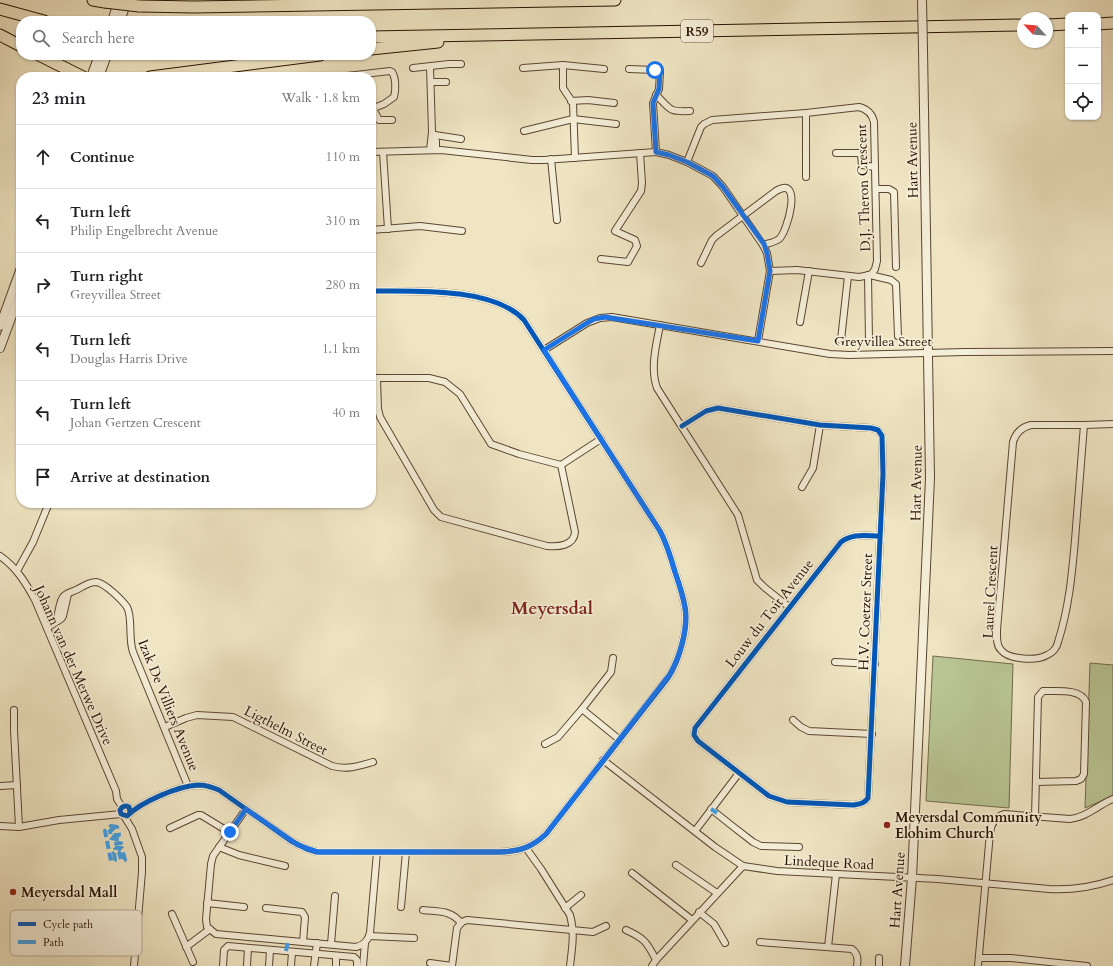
<!DOCTYPE html>
<html lang="en">
<head>
<meta charset="utf-8">
<style>
  :root { --surface:#fff; --page:#f6f6f6; --text:#202124; --muted:#757577; --line:#e0e0e0 }
  body { margin:0; font-family:Cardo,serif; background:var(--page); color:var(--text) }
  .controls { position:absolute; right:12px; top:12px; display:grid; overflow:hidden; border-radius:8px; box-shadow:0 1px 3px #0004 }
  .controls button { width:36px; height:36px; display:grid; place-items:center; padding:0; border:0; border-bottom:1px solid var(--line); background:var(--surface); color:var(--text); font:20px sans-serif }
  .compass { position:absolute; left:1017px; top:12px; width:36px; height:36px; border-radius:50%; background:var(--surface); box-shadow:0 1px 3px #0004; rotate:296deg }
  .stop { position:absolute; width:12px; height:12px; margin:-9px; border:3px solid #1a73e8; border-radius:50%; background:#fff }
  .stop.end { background:#1a73e8; border-color:#fff; box-shadow:0 1px 4px #0008 }
  .list { margin:0; padding:0; list-style:none }
  h2 { display:flex; justify-content:space-between; align-items:center; height:52px; margin:0; padding:0 16px; font-size:17px }
  h2 small { font-size:13px; font-weight:400; color:var(--muted) }
  .list li { display:grid; grid-template-columns:26px 1fr auto; gap:12px; align-items:center; box-sizing:border-box; height:64px; padding:0 16px; border-top:1px solid var(--line) }
  .list b { display:block; font-size:15px; white-space:nowrap }
  .list p { margin:0; font-size:13px; white-space:nowrap; color:var(--muted) }
  .list em { font-size:13px; font-style:normal; color:var(--muted) }
  .icon { flex:none; width:22px; height:22px; fill:none; stroke:currentColor; stroke-width:2; stroke-linecap:round; stroke-linejoin:round }
  .map { position:relative; flex:none; width:1113px; height:966px; overflow:hidden }
  .search { position:absolute; background:var(--surface); box-shadow:0 1px 3px #0004; left:16px; top:16px; width:360px; height:44px; display:flex; align-items:center; gap:10px; box-sizing:border-box; padding:0 14px; border-radius:16px; color:var(--muted); font-size:15px }
  .panel { position:absolute; background:var(--surface); box-shadow:0 1px 3px #0004; left:16px; top:72px; width:360px; height:436px; border-radius:16px }
  .map>svg:first-child { display:block }
</style>
</head>
<body>
<div class="map">
<svg width="1113" height="966" viewBox="0 0 1113 966">
  <rect width="100%" height="100%" fill="#efe5c3"/>
  <filter id="stains"><feTurbulence type="fractalNoise" baseFrequency=".005" numOctaves="4"/><feColorMatrix values="0 0 0 0 .2 0 0 0 0 .09 0 0 0 0 .02 0 0 0 .5 -.17"/></filter>
  <radialGradient id="worn" r=".72"><stop offset=".6" stop-color="#630" stop-opacity="0"/><stop offset="1" stop-color="#630" stop-opacity=".3"/></radialGradient>
  <g fill="#b9c594" stroke="#706b4a">
    <path d="M933 656 1013 664 1009 808 926 801Z"/>
    <path d="M1090 663 1113 665V796L1085 808Z"/>
  </g>
  <g fill="none" stroke-linecap="round" stroke-linejoin="round">
    <defs>
      <g id="minor">
        <path d="M563 65 604 69"/>
        <path d="M413 68 449 64H461"/>
        <path d="M523 68 563 65V88L573 103 575 158"/>
        <path d="M629 69 655 70 660 72 659 89 653 103 656 152"/>
        <path d="M338 77 390 71 392 72C396 78 396 90 394 97L384 104 371 109"/>
        <path d="M431 82H446"/>
        <path d="M656 95C671 109 667 112 690 111"/>
        <path d="M571 101 588 100 614 103"/>
        <path d="M373 109 379 120H392"/>
        <path d="M524 131 573 119 616 124"/>
        <path d="M433 134 436 141V150"/>
        <path d="M435 135 461 139"/>
        <path d="M430 150 432 132 430 67"/>
        <path d="M371 152 441 150 532 160H544L656 152 669 155 687 162 713 176 723 187 763 245 767 253 770 271 758 341"/>
        <path d="M383 152 388 229"/>
        <path d="M836 153H859L861 155 862 165 875 167"/>
        <path d="M551 159 557 220"/>
        <path d="M687 162 701 127 704 124 712 120 806 113 859 107C867 109 872 113 874 122L877 261 875 269 873 272 870 275 859 277 797 270 770 271"/>
        <path d="M806 177V113"/>
        <path d="M876 189H889L894 192 896 267"/>
        <path d="M371 230 420 226 462 231"/>
        <path d="M601 259 628 262 637 246 635 240 615 231 641 191 642 183 640 153"/>
        <path d="M701 263 712 240 716 236 776 191C804 174 787 233 779 239 774 243 768 243 763 245"/>
        <path d="M868 275 869 341"/>
        <path d="M870 275 891 280 896 284 898 336"/>
        <path d="M800 322 809 271"/>
        <path d="M660 325C656 346 650 368 657 388L738 515 757 580 764 587 789 607"/>
        <path d="M841 340 848 276"/>
        <path d="M544 350 587 323 600 318 612 317 830 354 849 355 965 352 1113 351"/>
        <path d="M371 378H429L445 382 460 394 491 444 519 454 561 465 601 439"/>
        <path d="M377 378 378 409 380 417 434 510 441 517 547 546C558 547 574 546 575 532L561 465"/>
        <path d="M1031 425H1084C1081 463 1078 501 1075 540 1072 574 1069 608 1058 642 1057 647 1053 653 1047 655 1037 661 1009 660 1001 650 996 645 997 637 997 630L1013 442C1016 432 1022 427 1031 425Z"/>
        <path d="M1084 425 1113 424"/>
        <path d="M682 426 706 411 718 408 820 425 871 428 878 430 882 436 883 474 868 798C864 804 859 804 853 805L787 802 769 796 698 741 694 735 695 728 841 542C853 533 866 536 880 536"/>
        <path d="M802 487 813 468 820 425"/>
        <path d="M0 556C16 567 26 583 35 600L116 791 117 799 122 807"/>
        <path d="M17 571 33 542 49 503"/>
        <path d="M57 621C58 613 59 603 63 597 66 593 72 592 76 590 82 587 89 582 96 582 105 583 122 600 127 607 133 618 128 638 133 652L188 786"/>
        <path d="M47 628 61 619 63 616 68 594"/>
        <path d="M835 662 875 664"/>
        <path d="M582 709 611 672 613 658"/>
        <path d="M14 710V730L19 827"/>
        <path d="M793 720 801 727 809 731 872 734"/>
        <path d="M165 727 186 718 197 715 233 717 332 766C347 770 359 766 373 762"/>
        <path d="M545 744 558 737 582 709 620 740"/>
        <path d="M603 760 715 847 743 866 777 871 938 879 1049 889C1070 890 1093 887 1113 880"/>
        <path d="M0 786 17 785"/>
        <path d="M246 809 213 856 211 864 206 919 207 927 216 934 356 947C364 945 368 941 370 933L377 852"/>
        <path d="M711 809 731 825 753 842 761 846 799 847"/>
        <path d="M130 812 129 807C125 805 122 806 120 810L121 814 127 816C141 802 178 786 198 785 205 785 212 787 219 790L291 841 307 849 317 852H500C520 851 531 848 546 834L668 678C679 661 689 628 685 607 683 595 679 583 675 572 671 558 667 544 660 531L524 320C494 287 412 291 371 291"/>
        <path d="M124 816 132 829 142 857V872L134 966"/>
        <path d="M1035 817 1038 697 1043 691H1047C1059 691 1081 689 1086 702L1084 774 1081 779 1076 781 1036 782"/>
        <path d="M0 826 19 827 59 820 121 814"/>
        <path d="M170 828 198 815H201L229 832"/>
        <path d="M695 831 739 773"/>
        <path d="M219 847 239 855 285 866"/>
        <path d="M526 848 541 869 570 915C575 932 572 949 570 966"/>
        <path d="M676 865 717 893"/>
        <path d="M632 873 692 920"/>
        <path d="M207 903 244 907"/>
        <path d="M401 907 406 852"/>
        <path d="M266 908 302 912 305 917 303 942"/>
        <path d="M565 908 581 895"/>
        <path d="M423 910C439 912 451 910 461 923"/>
        <path d="M699 912 714 924 725 943"/>
        <path d="M172 914 193 962"/>
        <path d="M626 930C644 938 647 942 656 960"/>
        <path d="M369 936 414 938"/>
        <path d="M760 942 852 949C858 954 858 959 857 966"/>
        <path d="M331 944 335 896"/>
        <path d="M186 947 210 929"/>
        <path d="M828 947 836 874"/>
        <path d="M979 958H1011L1087 966"/>
        <path d="M430 963 452 966"/>
        <path d="M223 966 224 950 228 946 354 957 357 960V966"/>
        <path d="M247 966 248 948"/>
        <path d="M269 966 270 950"/>
        <path d="M291 966 292 952"/>
        <path d="M314 966 317 943"/>
        <path d="M336 966V956"/>
        <path d="M363 966 365 943"/>
        <path d="M452 966 457 928 462 922 467 920 593 932 606 926"/>
        <path d="M652 966 656 960 743 866"/>
        <path d="M879 966V958"/>
        <path d="M978 966 990 833C991 824 995 817 1004 814L1070 819C1087 817 1098 805 1113 799"/>
      </g>
      <g id="tertiary">
        <path d="M112 21 119 0"/>
        <path d="M120 21 127 1"/>
        <path d="M91 77 99 55"/>
        <path d="M99 77 107 55"/>
        <path d="M0 326 21 268"/>
        <path d="M0 348 21 291"/>
        <path d="M905 966 912 878 930 478 923 49"/>
      </g>
      <g id="motorway">
        <path d="M93 0 105 2"/>
        <path d="M139 6 194 7 615 0"/>
        <path d="M0 9 44 21"/>
        <path d="M1098 24 1113 23"/>
        <path d="M1047 25 1068 24"/>
        <path d="M0 35 21 46"/>
        <path d="M371 37 1023 25"/>
        <path d="M371 49 438 42"/>
        <path d="M39 55 83 77"/>
        <path d="M150 77 320 55"/>
      </g>
    </defs>
    <use href="#minor" stroke="#5a4632" stroke-width="8"/>
    <use href="#tertiary" stroke="#5a4632" stroke-width="10"/>
    <use href="#motorway" stroke="#281101" stroke-width="13"/>
    <use href="#minor" stroke="#f5eed8" stroke-width="6"/>
    <use href="#tertiary" stroke="#f5eed8" stroke-width="8"/>
    <use href="#motorway" stroke="#efe5c3" stroke-width="11"/>
    <defs>
      <path id="tertiary-bridge" d="M922 0 923 49"/>
      <path id="motorway-bridge" d="M105 2 139 6"/>
    </defs>
    <use href="#tertiary-bridge" stroke="#5a4632" stroke-width="10" stroke-linecap="butt"/>
    <use href="#motorway-bridge" stroke="#281101" stroke-width="13" stroke-linecap="butt"/>
    <use href="#tertiary-bridge" stroke="#f5eed8" stroke-width="8"/>
    <use href="#motorway-bridge" stroke="#efe5c3" stroke-width="11"/>
    <g stroke="#3ea1e9" stroke-width="4" stroke-dasharray="8 4" stroke-linecap="butt">
      <path d="M711 809 717 813"/>
      <path d="M111 826 117 827 119 835H114L113 829 110 831 111 838 121 840V843L114 844 115 848H122L125 860 121 859 119 852 114 853 115 860 111 861 105 831Z"/>
      <path d="M286 951 288 941"/>
    </g>
    <defs>
      <g id="cycleway">
        <path d="M682 426 706 411 718 408 820 425 871 428 878 430 882 436 883 474 868 798C864 804 859 804 853 805L787 802 769 796 698 741 694 735 695 728 841 542C853 533 866 536 880 536"/>
        <path d="M130 812 129 807C125 805 122 806 120 810L121 814 127 816C141 802 178 786 198 785 205 785 212 787 219 790L291 841 307 849 317 852H500C520 851 531 848 546 834L668 678C679 661 689 628 685 607 683 595 679 583 675 572 671 558 667 544 660 531L524 320C494 287 412 291 371 291"/>
      </g>
    </defs>
    <use href="#cycleway" stroke="#f5eed8" stroke-width="8"/>
    <use href="#cycleway" stroke="#0057b8" stroke-width="5"/>
  </g>
  <g fill="none" stroke-linecap="round" stroke-linejoin="round">
    <path stroke="#1a73e8" stroke-width="5" d="M230 832 246 809 298 845 318 852H500C520 851 531 848 546 834L670 674C680 656 688 629 685 608 683 596 679 584 675 572 671 558 667 544 660 531L544 350 587 323 594 319 605 317 758 341 770 271 767 253 764 244 723 187 713 176 687 162 669 155 656 152 653 103 659 89 660 72 655 70"/>
  </g>
  <g fill="#8f2418" stroke="#f5eed8" stroke-width="1.5">
    <circle cx="887" cy="825" r="4"/>
    <circle cx="13" cy="892" r="4"/>
  </g>
  <g text-anchor="middle" stroke-width="3.5" stroke-linejoin="round" paint-order="stroke">
    <rect fill="#f5eed8" stroke="#665342" stroke-width="1" x="681" y="20" width="32" height="22" rx="3"/>
    <g font-size="13" font-weight="bold" fill="#281101">
      <text x="697" y="36">R59</text>
    </g>
    <g font-size="14" fill="#281101" stroke="#f5eed8">
      <text transform="translate(912 160) rotate(-91)" y="5">Hart Avenue</text>
      <text transform="translate(863 188) rotate(-92)" y="5">D.J. Theron Crescent</text>
      <text x="883" y="346">Greyvillea Street</text>
      <text transform="translate(916 483) rotate(-89)" y="5">Hart Avenue</text>
      <text transform="translate(990 592) rotate(-87)" y="5">Laurel Crescent</text>
      <text transform="translate(865 612) rotate(-88)" y="5">H.V. Coetzer Street</text>
      <text transform="translate(769 613) rotate(-52)" y="5">Louw du Toit Avenue</text>
      <text transform="translate(74 665) rotate(66)" y="5">Johann van der Merwe Drive</text>
      <text transform="translate(169 705) rotate(68)" y="5">Izak De Villiers Avenue</text>
      <text transform="translate(286 730) rotate(27)" y="5">Ligthelm Street</text>
      <text transform="translate(829 862) rotate(3)" y="5">Lindeque Road</text>
      <text transform="translate(897 890) rotate(-86)" y="5">Hart Avenue</text>
    </g>
    <g font-size="14" font-weight="bold" fill="#281101" stroke="#f5eed8" text-anchor="start">
      <text x="895" y="822">Meyersdal Community<tspan x="895" dy="16">Elohim Church</tspan></text>
      <text x="21" y="897">Meyersdal Mall</text>
    </g>
    <g font-size="18" font-weight="bold" fill="#7a1f14" stroke="#f5eed8">
      <text x="552" y="614">Meyersdal</text>
    </g>
  </g>
  <rect x="10" y="910" width="132" height="46" rx="6" fill="#f5eed8" stroke="#b8ac98" stroke-width="1"/>
  <rect x="18" y="922" width="18" height="4" fill="#0057b8"/>
  <rect x="18" y="940" width="18" height="4" fill="#3ea1e9"/>
  <g font-size="11" fill="#281101">
    <text x="43" y="928">Cycle path</text>
    <text x="43" y="946">Path</text>
  </g>
  <rect width="100%" height="100%" filter="url(#stains)"/>
  <rect width="100%" height="100%" fill="url(#worn)"/>
</svg>
<div class="controls">
<button>+</button>
<button>−</button>
<button><svg class="icon" aria-label="locate" viewBox="0 0 24 24"><circle cx="12" cy="12" r="6"/><path d="M12 2v4M12 18v4M2 12h4M18 12h4"/></svg></button>
</div>
<svg class="compass" viewBox="-18 -18 36 36"><path d="M0-13l5 13h-10z" fill="#e53935"/><path d="M0 13l5-13h-10z" fill="#757577"/></svg>
<div class="stop" style="left:655px;top:70px"></div>
<div class="stop end" style="left:230px;top:832px"></div>
<div class="search"><svg class="icon" aria-label="search" viewBox="0 0 24 24"><circle cx="10" cy="10" r="6"/><path d="M15 15l6 6"/></svg>Search here</div>
<section class="panel">
<h2>23 min<small>Walk · 1.8 km</small></h2>
<ul class="list">
<li><svg class="icon" aria-label="ahead" viewBox="0 0 24 24"><path d="M12 20V5M6 11l6-6 6 6"/></svg><div><b>Continue</b></div><em>110 m</em></li>
<li><svg class="icon" aria-label="left" viewBox="0 0 24 24"><path d="M17 20v-9H6M10 6l-5 5 5 5"/></svg><div><b>Turn left</b><p>Philip Engelbrecht Avenue</p></div><em>310 m</em></li>
<li><svg class="icon" aria-label="right" viewBox="0 0 24 24"><path d="M7 20v-9h11M14 6l5 5-5 5"/></svg><div><b>Turn right</b><p>Greyvillea Street</p></div><em>280 m</em></li>
<li><svg class="icon" aria-label="left" viewBox="0 0 24 24"><path d="M17 20v-9H6M10 6l-5 5 5 5"/></svg><div><b>Turn left</b><p>Douglas Harris Drive</p></div><em>1.1 km</em></li>
<li><svg class="icon" aria-label="left" viewBox="0 0 24 24"><path d="M17 20v-9H6M10 6l-5 5 5 5"/></svg><div><b>Turn left</b><p>Johan Gertzen Crescent</p></div><em>40 m</em></li>
<li><svg class="icon" aria-label="arrive" viewBox="0 0 24 24"><path d="M6 21V4h12l-3 4 3 4H6"/></svg><div><b>Arrive at destination</b></div></li>
</ul>
</section>
</div>
</body>
</html>
